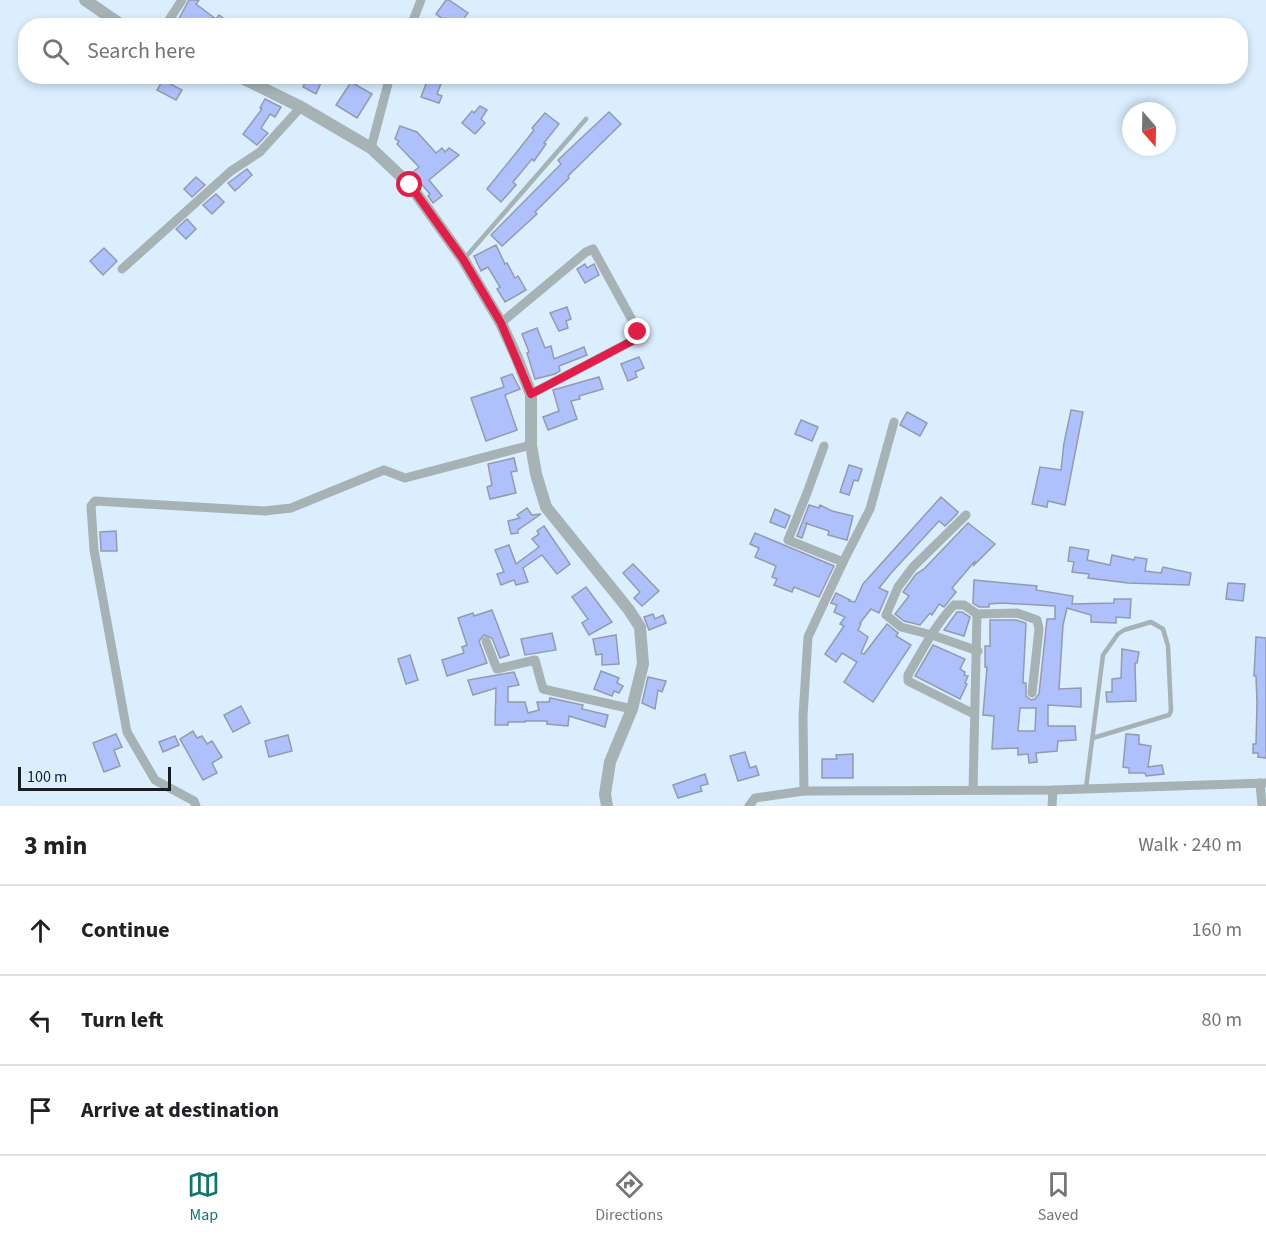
<!DOCTYPE html>
<html lang="en">
<head>
<meta charset="utf-8">
<style>
  :root { --surface:#fff; --page:#f2f2f2; --text:#202124; --muted:#757577; --line:#e0e0e0; --accent:#0f766e }
  body { margin:0; font-family:"Source Sans 3",sans-serif; background:var(--page); color:var(--text) }
  .compass { position:absolute; left:1122px; top:102px; width:54px; height:54px; border-radius:50%; background:var(--surface); box-shadow:0 3px 9px #0003; rotate:160deg }
  .scale { position:absolute; left:18px; bottom:15px; width:153px; box-sizing:border-box; padding-left:6px; border:3px solid #161d23; border-top:0; font-size:16px; line-height:21px; white-space:nowrap; color:#161d23; -webkit-text-stroke:4px #daeefe; paint-order:stroke }
  .stop { position:absolute; width:18px; height:18px; margin:-14px; border:4px solid #e11d48; border-radius:50%; background:#fff }
  .stop.end { background:#e11d48; border-color:#fff; box-shadow:0 2px 6px #0008 }
  .list { margin:0; padding:0; list-style:none }
  h2 { display:flex; justify-content:space-between; align-items:center; height:78px; margin:0; padding:0 24px; font-size:26px }
  h2 small { font-size:20px; font-weight:400; color:var(--muted) }
  .list li { display:grid; grid-template-columns:39px 1fr auto; gap:18px; align-items:center; box-sizing:border-box; height:90px; padding:0 24px; border-top:2px solid var(--line) }
  .list b { display:block; font-size:22px; white-space:nowrap }
  .list em { font-size:20px; font-style:normal; color:var(--muted) }
  .icon { flex:none; width:33px; height:33px; fill:none; stroke:currentColor; stroke-width:2; stroke-linecap:round; stroke-linejoin:round }
  .map { position:relative; flex:none; width:1266px; height:806px; overflow:hidden }
  .search { position:absolute; background:var(--surface); box-shadow:0 3px 9px #0003; left:18px; right:18px; top:18px; height:66px; display:flex; align-items:center; gap:15px; box-sizing:border-box; padding:0 21px; border-radius:24px; color:var(--muted); font-size:22px }
  .sheet { height:348px; background:var(--surface) }
  nav { display:flex; justify-content:space-around; align-items:center; box-sizing:border-box; height:84px; border-top:2px solid var(--line); background:var(--surface); font-size:16px; color:var(--muted) }
  nav a { display:grid; justify-items:center; gap:3px }
  nav .on { color:var(--accent) }
  .map>svg:first-child { display:block }
</style>
</head>
<body>
<div class="map">
<svg width="1266" height="806" viewBox="0 0 1266 806">
  <rect width="100%" height="100%" fill="#daeefe"/>
  <g fill="#afc1fd" stroke="#949aae" stroke-width="1.5" fill-rule="evenodd">
    <path d="M189 0H199L196 4 216 19 219 15 234 26H175Z"/>
    <path d="M446 0H449L468 13 459 26H452L436 14Z"/>
    <path d="M308 76H324L316 94 303 87Z"/>
    <path d="M429 76H444L437 94 442 96 439 103 421 97Z"/>
    <path d="M163 80 182 90 176 100 157 90Z"/>
    <path d="M351 82 372 94 357 118 336 105Z"/>
    <path d="M265 99 281 107 275 117 270 114 261 128 268 133 257 145 243 134 262 109 260 108Z"/>
    <path d="M480 106 487 110 481 119 485 123 475 134 462 123 472 111 474 113Z"/>
    <path d="M609 112 621 124 568 176 569 178 535 212 537 214 502 246 491 235 561 164 558 160Z"/>
    <path d="M545 113 559 124 544 143 546 144 534 161 532 159 513 182 516 185 501 202 487 189 520 148 534 130 532 128Z"/>
    <path d="M400 126 417 132 436 153 442 148 445 152 449 148 459 155 429 180 442 196 433 203 428 196 430 194 412 173 419 167 397 144 399 141 395 139Z"/>
    <path d="M247 169 252 175 235 191 228 183Z"/>
    <path d="M196 177 205 185 192 197 184 189Z"/>
    <path d="M216 194 224 202 212 214 203 205Z"/>
    <path d="M187 219 196 229 186 239 176 229Z"/>
    <path d="M496 245 505 264 507 263 515 278 518 276 526 290 505 302 497 289 500 287 488 267 481 271 474 256Z"/>
    <path d="M104 248 117 261 103 275 90 261Z"/>
    <path d="M585 264 587 268 594 264 599 275 585 283 577 269Z"/>
    <path d="M567 307 571 319 566 321 568 328 559 331 550 313Z"/>
    <path d="M537 328 545 348 551 346 554 359 584 347 587 355 559 366 560 371 555 374 535 379 527 353 529 352 522 334Z"/>
    <path d="M639 357 644 368 635 372 637 377 628 381 621 364Z"/>
    <path d="M512 374 520 389 505 395 517 430 486 441 471 398 504 387 501 378Z"/>
    <path d="M599 377 603 389 579 396 580 399 571 401 577 419 548 430 543 417 559 411 553 390Z"/>
    <path d="M1071 410 1083 412 1065 505 1048 501 1047 507 1032 504 1040 467 1061 470 1064 443Z"/>
    <path d="M907 412 927 423 920 436 900 425Z"/>
    <path d="M801 420 818 427 812 441 795 434Z"/>
    <path d="M514 458 517 471 511 472 516 493 490 499 487 487 492 485 488 464Z"/>
    <path d="M849 465 862 469 858 481 854 480 849 495 840 492Z"/>
    <path d="M941 497 958 512 957 514 945 526 939 521 892 572 879 588 888 592 879 613 871 609 860 623 861 624 858 630 868 637 861 653 864 654 887 624 898 633 896 636 911 645 873 702 844 682 857 662 842 653 836 662 825 654 844 626 840 624 845 617 834 612 837 605 831 603 836 593 850 600 849 601 855 602 863 584Z"/>
    <path d="M809 505 819 508 820 505 832 511 853 516 847 540 828 535 829 531 805 523H807L802 538 797 536Z"/>
    <path d="M527 508 532 515 541 514 518 530V533L511 534 508 521 520 518 517 515Z"/>
    <path d="M775 509 790 516 785 528 770 522Z"/>
    <path d="M968 523 995 544 974 565 975 561 952 588 956 592 944 607 939 604 932 615 930 613 920 625 904 621 895 614 909 596 903 592 916 574 924 569Z"/>
    <path d="M544 526 570 564 557 574 542 555 523 568 528 582 516 585 514 580 501 585 497 574 504 572 495 550 509 545 516 564 539 547 532 539 539 534 537 531Z"/>
    <path d="M116 531 117 551H101L100 532Z"/>
    <path d="M755 533 834 566 819 597 794 587 792 592 774 585 777 579 772 577 776 566 755 557 759 548 750 544Z"/>
    <path d="M1070 547 1089 550 1087 560 1110 565 1112 555 1134 560 1135 557 1147 559 1145 571 1161 573 1163 567 1191 573 1189 585 1128 583 1088 578 1089 574 1072 572 1074 562 1068 561Z"/>
    <path d="M633 564 659 591 642 606 634 598 640 592 623 573Z"/>
    <path d="M974 580 1037 586 1036 590 1073 596 1072 604 1114 603V599H1131L1130 618 1116 617V623L1091 622V615L1067 608 1063 625 1059 689 1081 688V707L1048 705V726H1075L1076 740 1058 741 1057 751 1036 753 1037 762 1029 763 1028 754 1018 755V748L992 749 994 716 983 715 987 667H985V646H990V620H1016L1026 623 1023 683H1026V696L1031 700 1035 699 1039 694 1047 619H1055V606L1002 603 989 604V607H979L973 603ZM1020 708H1036L1035 731H1018Z"/>
    <path d="M1228 583 1245 584 1243 601 1226 599Z"/>
    <path d="M586 587 612 622 589 635 582 623 588 619 572 597Z"/>
    <path d="M492 610 509 655 500 658 492 638 484 635 479 641 487 663 447 676 442 660 464 653 462 647 467 645 458 618 473 613 474 616Z"/>
    <path d="M957 612H962L970 617 964 636 944 630Z"/>
    <path d="M653 614 655 619 663 615 666 623 649 630 644 617Z"/>
    <path d="M552 633 556 650 525 655 521 639Z"/>
    <path d="M616 635 619 664 602 665V654L596 655 593 639Z"/>
    <path d="M1256 637 1266 638V758L1258 757V753H1253V744H1256L1257 703 1256 676H1254Z"/>
    <path d="M933 645 965 659 960 669 965 672 964 675 968 676 965 683 967 684 960 699 915 676Z"/>
    <path d="M1122 649 1139 652 1137 663H1135L1136 701 1107 702 1106 692H1112V679L1121 678Z"/>
    <path d="M410 655 418 680 406 684 398 659Z"/>
    <path d="M601 671 619 678 617 683 623 686 619 693 614 691 612 696 594 689Z"/>
    <path d="M514 672 519 685 508 687V702H525L528 713 539 710 537 702H549L550 698 583 705 582 709 608 715 605 727 569 716 568 726 547 724V721H525V722H508V725H495L496 688 473 695 468 680Z"/>
    <path d="M648 677 666 681 662 692 658 690 655 709 642 703Z"/>
    <path d="M241 706 250 723 233 732 224 715Z"/>
    <path d="M193 731 197 738 202 736 207 744 212 741 222 757 212 763 217 773 203 780 180 739Z"/>
    <path d="M116 734 122 747 114 750 120 766 104 772 93 743Z"/>
    <path d="M1126 734 1139 735V744L1151 746 1148 767 1162 765 1164 774 1146 776 1145 773H1129V768L1123 767Z"/>
    <path d="M288 735 292 751 269 757 265 741Z"/>
    <path d="M175 736 179 745 163 752 159 742Z"/>
    <path d="M745 752 750 768 756 766 759 775 738 781 730 756Z"/>
    <path d="M853 754V778H822V759H837L836 755Z"/>
    <path d="M705 774 708 784 700 786 702 791 678 798 673 785Z"/>
  </g>
  <g fill="none" stroke-linecap="round" stroke-linejoin="round">
    <g stroke="#a6b2b4" stroke-width="4.5">
      <path d="M464 259 586 119"/>
      <path d="M1086 788 1103 655 1118 634 1124 630 1151 622 1163 629 1168 646 1171 711 1169 715 1093 738"/>
    </g>
    <g stroke="#a6b2b4" stroke-width="9">
      <path d="M165 26 182 0"/>
      <path d="M411 26 421 0"/>
      <path d="M371 148 390 76"/>
      <path d="M122 269 231 171 260 152 301 107"/>
      <path d="M501 323 586 252 593 249 637 329 639 335 632 341 531 394"/>
      <path d="M824 446 807 493 788 540 843 562"/>
      <path d="M966 515 913 567 898 587 886 615 901 627 932 635 978 651"/>
      <path d="M977 614 1017 613 1037 620 1039 629 1032 693"/>
      <path d="M486 641 497 669 535 660 543 689 632 709"/>
      <path d="M1260 783 1262 806"/>
      <path d="M973 790 977 614 964 605H954C935 625 922 651 908 675V681L974 714"/>
      <path d="M804 791 803 716 808 637 843 562 870 509 894 422"/>
      <path d="M196 806 194 801 155 780 127 732 94 550 91 506 95 501 265 511 291 508 384 470 405 478 531 445"/>
      <path d="M749 806 755 798 804 791 1053 790 1266 783"/>
      <path d="M1052 806 1053 790"/>
    </g>
    <g stroke="#a6b2b4" stroke-width="12">
      <path d="M85 0 123 26"/>
      <path d="M238 76 301 107 371 148 410 185 463 259 501 323 517 358 531 394V445L536 474 546 507 629 610 640 627 643 664 632 709 610 762 605 794 607 806"/>
    </g>
  </g>
  <g fill="none" stroke-linecap="round" stroke-linejoin="round">
    <path stroke="#e11d48" stroke-width="8" d="M410 185 463 259 501 323 531 394 632 341 639 335 638 332"/>
  </g>
</svg>
<svg class="compass" viewBox="-18 -18 36 36"><path d="M0-13l5 13h-10z" fill="#e53935"/><path d="M0 13l5-13h-10z" fill="#757577"/></svg>
<div class="scale">100 m</div>
<div class="stop" style="left:410px;top:185px"></div>
<div class="stop end" style="left:638px;top:332px"></div>
<div class="search"><svg class="icon" aria-label="search" viewBox="0 0 24 24"><circle cx="10" cy="10" r="6"/><path d="M15 15l6 6"/></svg>Search here</div>
</div>
<section class="sheet">
<h2>3 min<small>Walk · 240 m</small></h2>
<ul class="list">
<li><svg class="icon" aria-label="ahead" viewBox="0 0 24 24"><path d="M12 20V5M6 11l6-6 6 6"/></svg><div><b>Continue</b></div><em>160 m</em></li>
<li><svg class="icon" aria-label="left" viewBox="0 0 24 24"><path d="M17 20v-9H6M10 6l-5 5 5 5"/></svg><div><b>Turn left</b></div><em>80 m</em></li>
<li><svg class="icon" aria-label="arrive" viewBox="0 0 24 24"><path d="M6 21V4h12l-3 4 3 4H6"/></svg><div><b>Arrive at destination</b></div></li>
</ul>
</section>
<nav>
<a class="on"><svg class="icon" aria-label="map" viewBox="0 0 24 24"><path d="M3 6l6-2 6 2 6-2v14l-6 2-6-2-6 2zM9 4v14M15 6v14"/></svg>Map</a>
<a><svg class="icon" aria-label="directions" viewBox="0 0 24 24"><path d="M12 3l9 9-9 9-9-9zM9 14v-3h6M13 9l2 2-2 2"/></svg>Directions</a>
<a><svg class="icon" aria-label="saved" viewBox="0 0 24 24"><path d="M7 4h10v16l-5-4-5 4z"/></svg>Saved</a>
</nav>
</body>
</html>
